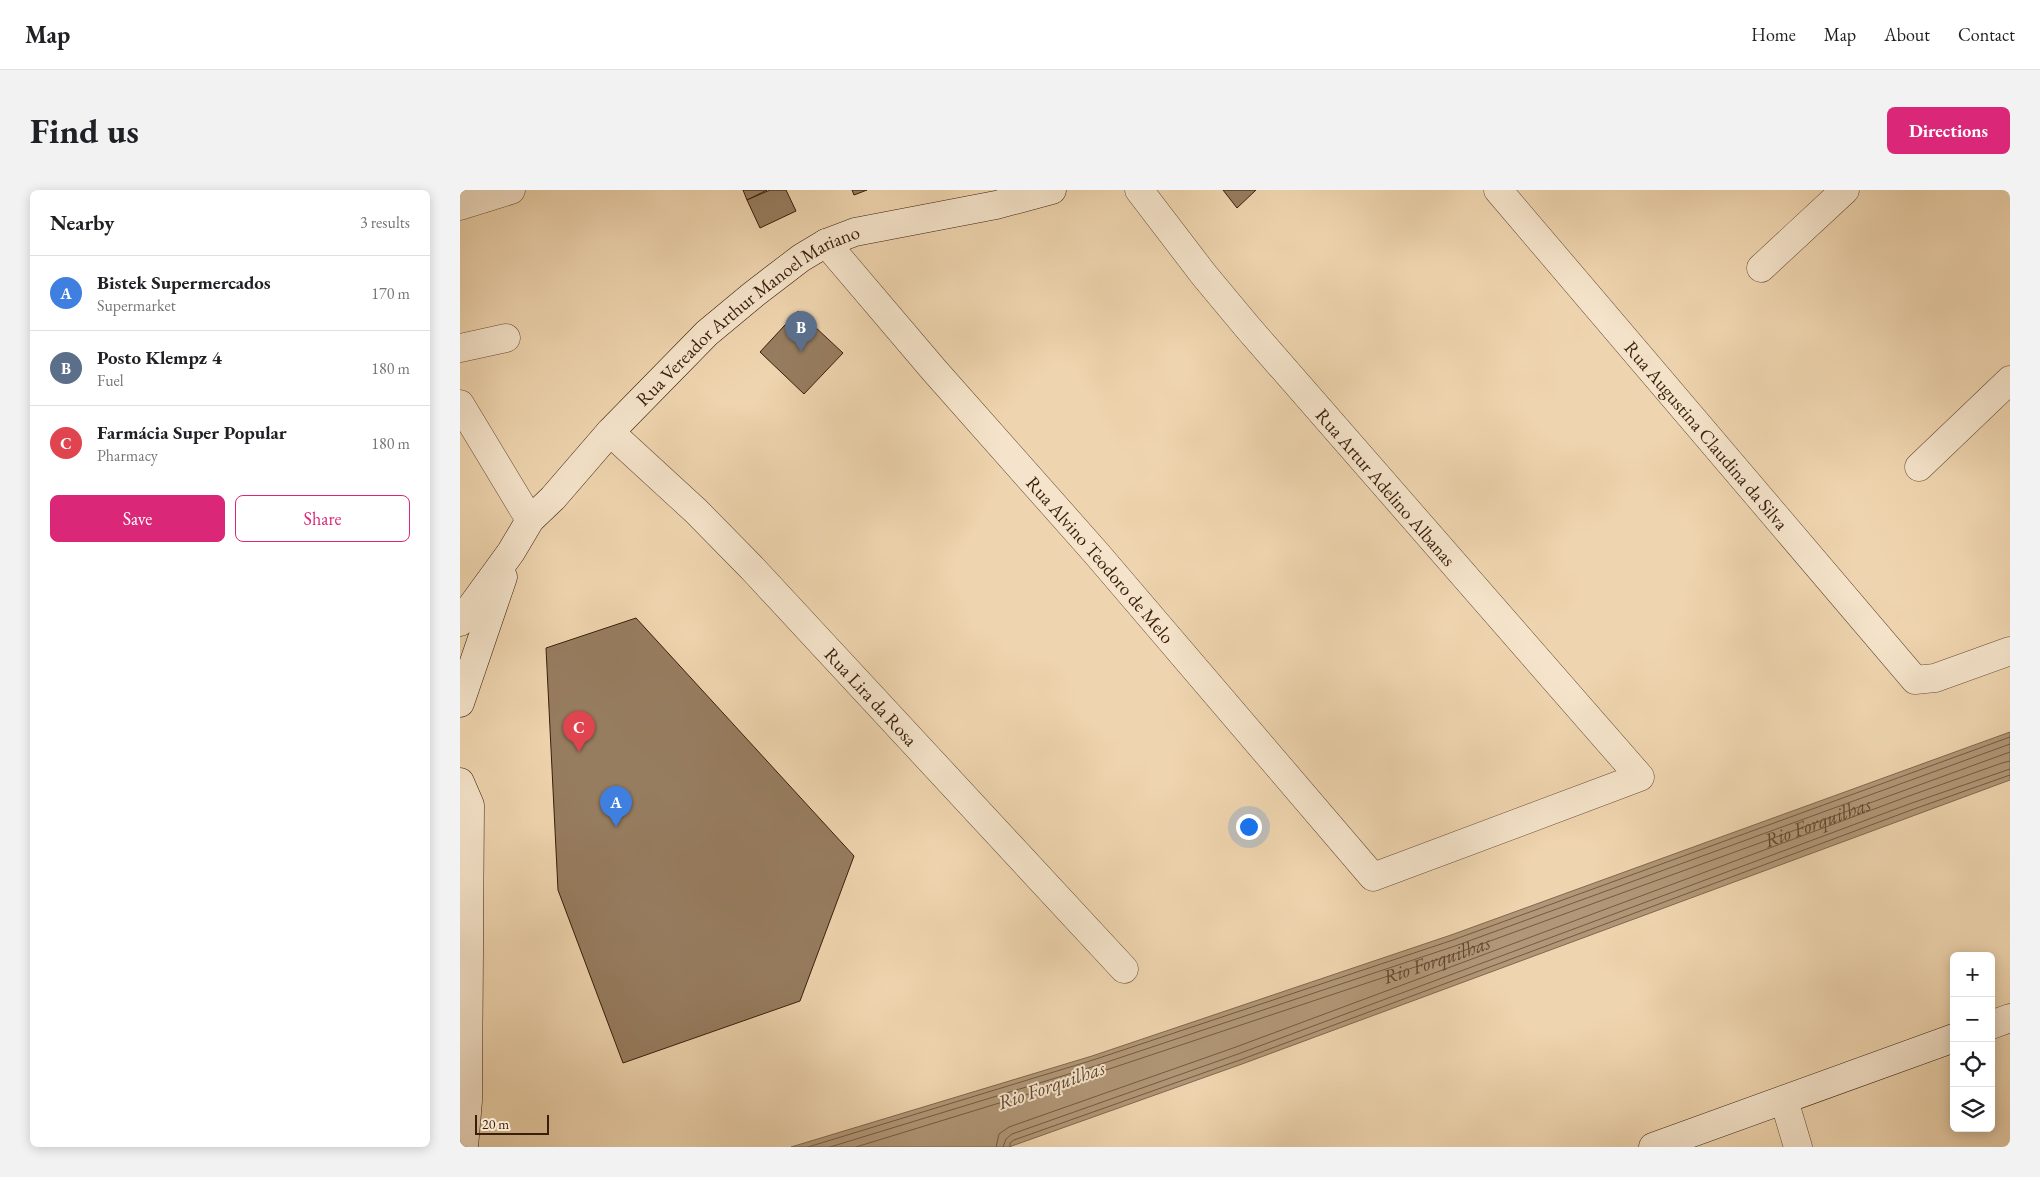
<!DOCTYPE html>
<html lang="en">
<head>
<meta charset="utf-8">
<style>
  :root { --surface:#fff; --page:#f2f2f2; --text:#202124; --muted:#757577; --line:#e0e0e0; --accent:#db2777 }
  body { margin:0; font-family:"EB Garamond",serif; background:var(--page); color:var(--text) }
  .controls { position:absolute; right:15px; bottom:15px; display:grid; overflow:hidden; border-radius:8px; box-shadow:0 2px 12px #0003 }
  .controls button { width:45px; height:45px; display:grid; place-items:center; padding:0; border:0; border-bottom:1px solid var(--line); background:var(--surface); color:var(--text); font:25px sans-serif }
  .scale { position:absolute; left:15px; bottom:12px; width:74px; box-sizing:border-box; padding-left:5px; border:2px solid #381e0b; border-top:0; font-size:14px; line-height:18px; white-space:nowrap; color:#381e0b; -webkit-text-stroke:4px #f5e4cb; paint-order:stroke }
  .you { position:absolute; left:788px; top:636px; width:18px; height:18px; margin:-12px; border:4px solid #fff; border-radius:50%; background:#1a73e8; box-shadow:0 0 0 8px #1a73e833 }
  .badge { display:grid; place-items:center; width:32px; height:32px; border-radius:50%; background:var(--accent); color:#fff; font-size:16px; font-weight:700 }
  .pin { position:absolute; translate:-50% -41px; filter:drop-shadow(0 1px 2px #0008) }
  .pin::after { content:''; position:absolute; top:26px; width:18px; height:15px; background:inherit; clip-path:polygon(0 0,100% 0,50% 100%) }
  .list { margin:0; padding:0; list-style:none }
  h2 { display:flex; justify-content:space-between; align-items:center; height:65px; margin:0; padding:0 20px; font-size:21px }
  h2 small { font-size:16px; font-weight:400; color:var(--muted) }
  .list li { display:grid; grid-template-columns:32px 1fr auto; gap:15px; align-items:center; box-sizing:border-box; height:75px; padding:0 20px; border-top:1px solid var(--line) }
  .list b { display:block; font-size:19px; white-space:nowrap }
  .list p { margin:0; font-size:16px; white-space:nowrap; color:var(--muted) }
  .list em { font-size:16px; font-style:normal; color:var(--muted) }
  .actions { display:flex; gap:10px; padding:15px 20px }
  .actions a { flex:1; padding:11px 0; border:1px solid var(--accent); border-radius:8px; text-align:center; font-size:18px; color:var(--accent) }
  .actions .main { background:var(--accent); color:#fff }
  .icon { flex:none; width:28px; height:28px; fill:none; stroke:currentColor; stroke-width:2; stroke-linecap:round; stroke-linejoin:round }
  .map { position:relative; flex:none; width:1550px; height:957px; overflow:hidden; border-radius:8px }
  header { display:flex; align-items:center; gap:30px; box-sizing:border-box; height:70px; padding:0 25px; background:var(--surface); border-bottom:1px solid var(--line) }
  header strong { font-size:24px }
  nav { display:flex; gap:28px; margin-inline-start:auto; font-size:18px }
  .intro { display:flex; align-items:center; justify-content:space-between; box-sizing:border-box; height:120px; padding:0 30px }
  h1 { margin:0; font-size:35px }
  .button { padding:12px 22px; border-radius:8px; background:var(--accent); color:#fff; font-size:18px; font-weight:700 }
  main { display:flex; gap:30px; padding:0 30px }
  aside { flex:1; background:var(--surface); border-radius:8px; box-shadow:0 2px 12px #0003 }
  .map>svg:first-child { display:block }
</style>
</head>
<body>
<header>
<strong>Map</strong>
<nav><a>Home</a><a>Map</a><a>About</a><a>Contact</a></nav>
</header>
<div class="intro"><h1>Find us</h1><a class="button">Directions</a></div>
<main>
<aside>
<h2>Nearby<small>3 results</small></h2>
<ul class="list">
<li><span class="badge" style="background:#3f7fe0">A</span><div><b>Bistek Supermercados</b><p>Supermarket</p></div><em>170 m</em></li>
<li><span class="badge" style="background:#5c6f8a">B</span><div><b>Posto Klempz 4</b><p>Fuel</p></div><em>180 m</em></li>
<li><span class="badge" style="background:#e0444e">C</span><div><b>Farmácia Super Popular</b><p>Pharmacy</p></div><em>180 m</em></li>
</ul>
<div class="actions"><a class="main">Save</a><a>Share</a></div>
</aside>
<div class="map">
<svg width="1550" height="957" viewBox="0 0 1550 957">
  <rect width="100%" height="100%" fill="#efd5af"/>
  <filter id="stains"><feTurbulence type="fractalNoise" baseFrequency=".004" numOctaves="4"/><feColorMatrix values="0 0 0 0 .2 0 0 0 0 .09 0 0 0 0 .02 0 0 0 .5 -.17"/></filter>
  <radialGradient id="worn" r=".72"><stop offset=".6" stop-color="#630" stop-opacity="0"/><stop offset="1" stop-color="#630" stop-opacity=".3"/></radialGradient>
  <path fill="#b19777" stroke="#81674c" d="M1550 542V590L782 874 549 957H331L632 866 991 745Z"/>
  <g fill="none" stroke-linecap="round" stroke-linejoin="round">
    <g stroke="#745a41" stroke-width="1">
      <path d="M348 957 633 870 993 750 1550 547"/>
      <path d="M370 957 635 876 995 756 1550 554"/>
      <path id="s1" d="M396 957 637 883 997 763 1550 562"/>
      <path d="M536 957 539 944 549 937 776 857 1449 606 1542 573 1550 571"/>
      <path d="M543 957 546 949 552 944 778 864 1452 613 1550 579"/>
      <path d="M550 957V953L554 950 780 870 1454 619 1550 585"/>
    </g>
  </g>
  <g fill="#977d60" stroke="#381e0b">
    <path d="M283 0H307L287 10Z"/>
    <path d="M310 0H326L336 21 300 38 287 10Z"/>
    <path d="M392 0H407L394 5Z"/>
    <path d="M763 0H796L777 18Z"/>
    <path d="M338 121 383 163 344 204 300 162Z"/>
    <path d="M176 428 394 666 340 811 163 873 98 700 86 458Z"/>
  </g>
  <g fill="none" stroke-linecap="round" stroke-linejoin="round">
    <defs>
      <g id="minor">
        <path id="s2" d="M1038 0 1455 490 1475 488 1550 461"/>
        <path d="M0 16 51 0"/>
        <path id="s3" d="M366 53 474 180 637 364 913 687 1180 587 789 139 744 85 679 0"/>
        <path d="M1301 78 1385 0"/>
        <path d="M0 158 46 148"/>
        <path d="M0 214 70 330"/>
        <path id="s4" d="M150 242 236 321 292 378 664 779"/>
        <path d="M1459 277 1550 190"/>
        <path d="M1324 910 1338 957"/>
      </g>
      <g id="secondary">
        <path id="s5" d="M0 432 51 362 70 330 93 308 150 242 247 143 294 104 341 68 366 53 395 42 536 15 592 0"/>
        <path d="M0 513 43 387"/>
        <path d="M0 592 10 615 8 911 4 957"/>
        <path d="M1531 835 1550 828"/>
        <path d="M1193 957 1494 848"/>
      </g>
    </defs>
    <use href="#minor" stroke="#664c34" stroke-width="29"/>
    <use href="#secondary" stroke="#381e0b" stroke-width="29"/>
    <use href="#minor" stroke="#f5e4cb" stroke-width="28"/>
    <use href="#secondary" stroke="#f5e4cb" stroke-width="28"/>
  </g>
  <g text-anchor="middle" stroke-width="4" stroke-linejoin="round" paint-order="stroke">
    <g font-size="19" fill="#381e0b" stroke="#f5e4cb">
      <text dy="7" stroke="none"><textPath href="#s5" startOffset="425">Rua Vereador Arthur Manoel Mariano</textPath></text>
      <text dy="7" stroke="none"><textPath href="#s2" startOffset="322">Rua Augustina Claudina da Silva</textPath></text>
      <text transform="translate(926 297) rotate(49)" y="7">Rua Artur Adelino Albanas</text>
      <text dy="7" stroke="none"><textPath href="#s3" startOffset="419">Rua Alvino Teodoro de Melo</textPath></text>
      <text dy="7" stroke="none"><textPath href="#s4" startOffset="372">Rua Lira da Rosa</textPath></text>
    </g>
    <g font-size="20" font-style="italic" fill="#624831" stroke="#f5e4cb">
      <text dy="7" stroke="none"><textPath href="#s1" startOffset="1015">Rio Forquilhas</textPath></text>
      <text dy="7" stroke="none"><textPath href="#s1" startOffset="610">Rio Forquilhas</textPath></text>
      <text transform="translate(591 895) rotate(-19)" y="7">Rio Forquilhas</text>
    </g>
  </g>
  <rect width="100%" height="100%" filter="url(#stains)"/>
  <rect width="100%" height="100%" fill="url(#worn)"/>
</svg>
<div class="controls">
<button>+</button>
<button>−</button>
<button><svg class="icon" aria-label="locate" viewBox="0 0 24 24"><circle cx="12" cy="12" r="6"/><path d="M12 2v4M12 18v4M2 12h4M18 12h4"/></svg></button>
<button><svg class="icon" aria-label="layers" viewBox="0 0 24 24"><path d="M12 4l9 5-9 5-9-5zM3 14l9 5 9-5"/></svg></button>
</div>
<div class="scale">20 m</div>
<div class="you"></div>
<div class="pin badge" style="left:156px;top:637px;background:#3f7fe0">A</div>
<div class="pin badge" style="left:341px;top:162px;background:#5c6f8a">B</div>
<div class="pin badge" style="left:119px;top:562px;background:#e0444e">C</div>
</div>
</main>
</body>
</html>
